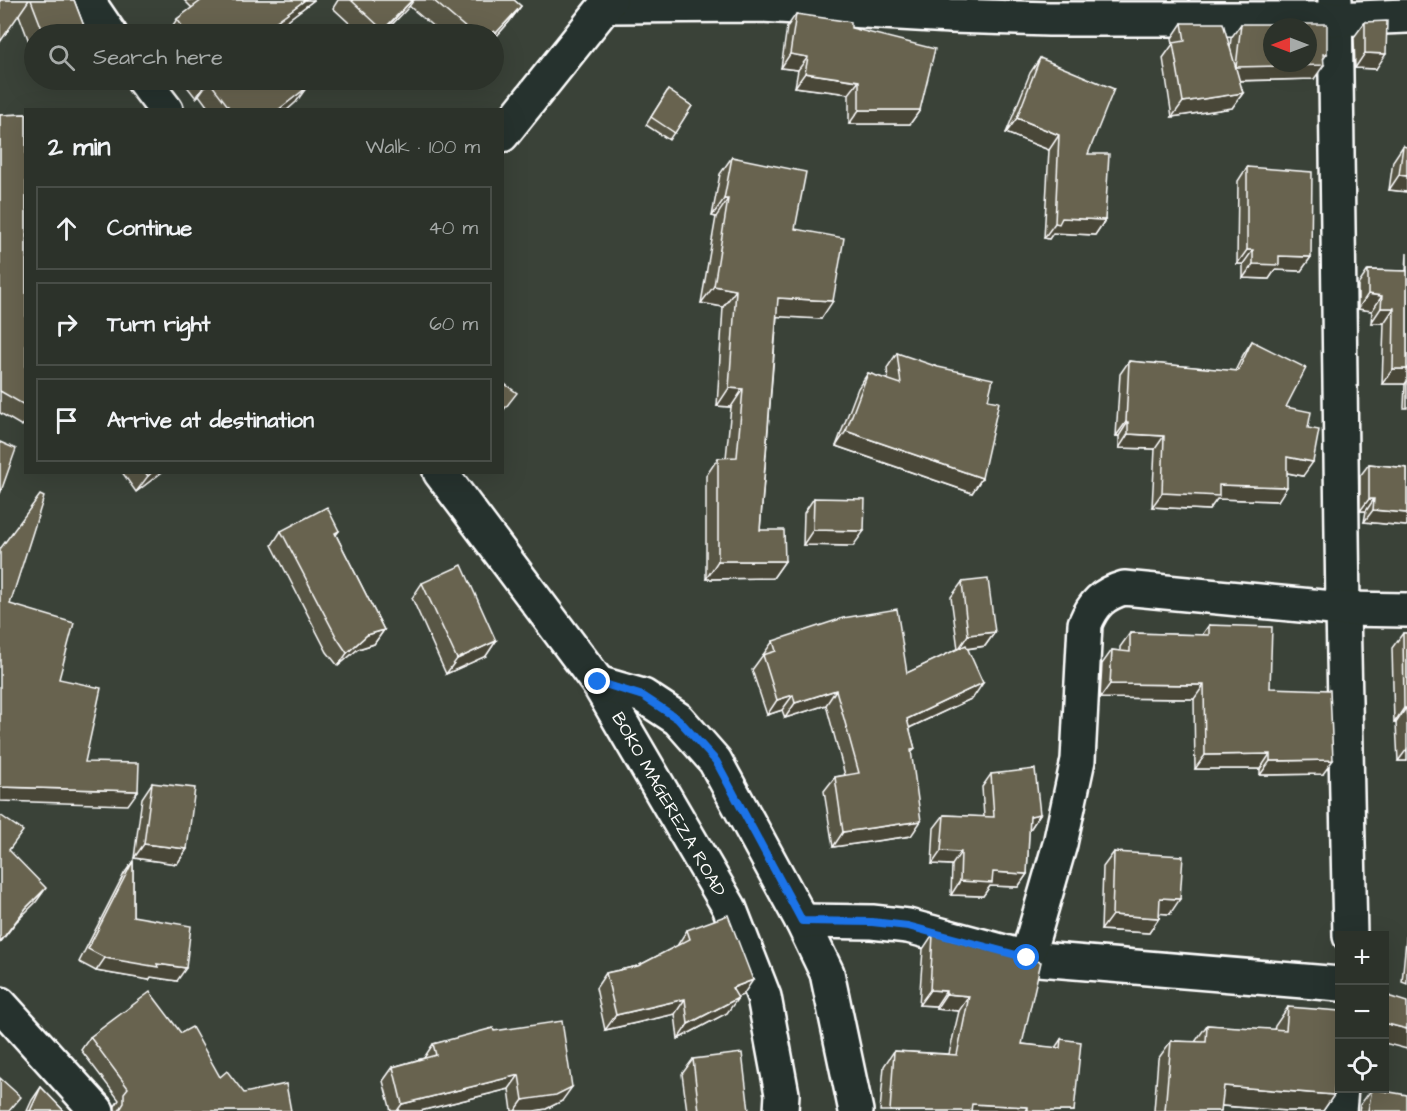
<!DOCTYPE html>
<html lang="en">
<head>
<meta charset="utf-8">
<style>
  :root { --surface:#2c322a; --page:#343a32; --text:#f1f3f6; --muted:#a6aaa8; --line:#484d47 }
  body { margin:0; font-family:"Architects Daughter",sans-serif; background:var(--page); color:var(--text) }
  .controls { position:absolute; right:18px; bottom:18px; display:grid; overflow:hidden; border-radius:0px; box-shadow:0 6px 24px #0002 }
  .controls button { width:54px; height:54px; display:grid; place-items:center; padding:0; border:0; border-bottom:2px solid var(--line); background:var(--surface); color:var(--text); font:30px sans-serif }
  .compass { position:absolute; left:1263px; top:18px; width:54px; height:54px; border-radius:50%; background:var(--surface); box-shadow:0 6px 24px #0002; rotate:270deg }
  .stop { position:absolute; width:18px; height:18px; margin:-14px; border:4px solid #1a73e8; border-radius:50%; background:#fff }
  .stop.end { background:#1a73e8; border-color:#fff; box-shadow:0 2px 6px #0008 }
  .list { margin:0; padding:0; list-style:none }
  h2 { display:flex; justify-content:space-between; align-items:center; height:78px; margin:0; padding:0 24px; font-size:26px }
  h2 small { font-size:20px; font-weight:400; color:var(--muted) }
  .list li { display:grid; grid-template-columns:39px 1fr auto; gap:18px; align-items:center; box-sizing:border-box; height:84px; margin:0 12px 12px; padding:0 12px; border:2px solid var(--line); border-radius:0px }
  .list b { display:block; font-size:22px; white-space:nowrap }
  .list em { font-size:20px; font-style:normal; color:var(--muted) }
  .icon { flex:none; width:33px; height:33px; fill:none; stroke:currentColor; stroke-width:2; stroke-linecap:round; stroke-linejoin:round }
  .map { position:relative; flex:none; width:1407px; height:1111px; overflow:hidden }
  .search { position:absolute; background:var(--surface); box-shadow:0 6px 24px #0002; left:24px; top:24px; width:480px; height:66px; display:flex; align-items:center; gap:15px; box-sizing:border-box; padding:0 21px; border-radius:33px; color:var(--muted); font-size:22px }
  .panel { position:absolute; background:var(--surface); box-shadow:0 6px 24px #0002; left:24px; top:108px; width:480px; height:366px; border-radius:0px }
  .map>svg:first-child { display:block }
</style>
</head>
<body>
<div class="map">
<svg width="1407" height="1111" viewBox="0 0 1407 1111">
  <rect width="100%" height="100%" fill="#3a4238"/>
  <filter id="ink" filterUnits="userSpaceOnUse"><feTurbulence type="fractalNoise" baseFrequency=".0167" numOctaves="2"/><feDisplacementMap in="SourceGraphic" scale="12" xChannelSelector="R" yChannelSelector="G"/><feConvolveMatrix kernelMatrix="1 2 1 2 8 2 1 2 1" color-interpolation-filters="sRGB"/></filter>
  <g filter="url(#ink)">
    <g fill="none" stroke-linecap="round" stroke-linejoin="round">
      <defs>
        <g id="street">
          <path d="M87 0 110 34"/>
          <path d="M1335 0 1343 609 1350 936"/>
          <path d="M605 6 762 5 951 16 1049 19H1335L1407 16"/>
          <path d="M143 80 166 110"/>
          <path d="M502 135 610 0"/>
          <path d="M440 472 598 683 729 907 764 997 782 1094 781 1111"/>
          <path d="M598 683 643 696 678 719 715 761 802 921 827 973 856 1111"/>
          <path d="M802 921 872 922 908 926 1027 958 1340 984"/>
          <path d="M1027 958 1060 844 1078 760 1085 624C1093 604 1103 594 1124 588L1343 609 1407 610"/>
          <path d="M0 1004 97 1111"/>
          <path d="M1339 1111 1341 1088"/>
        </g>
      </defs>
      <use href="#street" stroke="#fff" stroke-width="38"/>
      <use href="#street" stroke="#26332d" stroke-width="33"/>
    </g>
    <g fill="#595645" stroke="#fff" stroke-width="1.5">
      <path d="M0 0H74L87 34H34V55L19 15Z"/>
      <path d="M184 0H314L269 34H167L177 19 192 8Z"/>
      <path d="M338 0H514L521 6 509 22 494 39V34H442L409 6 383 34H361L333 8Z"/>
      <path d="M796 14 851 28 920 110 910 124H849V94L795 87 798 70 781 68 787 27Z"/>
      <path d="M1365 22 1376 69 1355 68 1354 37Z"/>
      <path d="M1182 23 1230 47 1231 38 1241 24 1323 59 1314 79 1239 81 1243 93 1232 108 1172 117 1163 58 1173 44 1172 38Z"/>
      <path d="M1040 58 1088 154 1105 220 1095 235 1053 233 1049 239 1044 238 1049 150 1006 133 1030 73Z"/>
      <path d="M182 80H300L306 88 296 102 287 110H210L199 95 196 98Z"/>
      <path d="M668 90 692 106 669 140 646 125Z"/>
      <path d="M26 114V421L22 426 0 413V115Z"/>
      <path d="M1403 146 1407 192 1389 190 1393 161Z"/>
      <path d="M732 157 795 229 821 319 777 316 760 530 785 561 773 578 706 579V476L718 458H726L731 407 717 406 723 307 701 303 716 217 712 216 720 174Z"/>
      <path d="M1247 167 1311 257 1301 271 1275 270 1269 279 1243 278V264H1237L1238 181Z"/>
      <path d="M1407 253V408H1404L1405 384H1382L1384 323H1371L1372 311 1358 309V285L1368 270 1406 271Z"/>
      <path d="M1252 341 1286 407 1308 428 1303 476 1287 473 1278 501 1217 499 1209 510 1152 507 1155 449 1119 448V436H1116L1120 374 1129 361 1235 371 1243 355Z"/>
      <path d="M897 353 988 400 982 478 972 493 836 446 858 388 868 373 888 380 887 368Z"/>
      <path d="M1369 464 1407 468V525L1406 526 1364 522 1366 511H1360V476Z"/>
      <path d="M122 472H162L136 492Z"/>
      <path d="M814 498 853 546 803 545 804 513Z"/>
      <path d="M281 531H339L336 535 384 630 374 644 358 649 338 666 327 652 272 545Z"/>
      <path d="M962 582 995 632 985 646 967 649 973 698 909 728 915 749 911 753V836L833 847 824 791 835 777 845 775 826 705 785 718 782 710 767 715 752 670 773 641 907 673 958 649 951 597Z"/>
      <path d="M422 583 496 641 486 656 446 674 412 598Z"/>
      <path d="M1209 625 1270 688 1323 774 1260 775V769H1195L1194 699 1100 698 1102 664 1112 650 1120 651V647L1130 633 1202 635Z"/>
      <path d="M1403 633H1407V761H1398L1396 723H1394L1392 648Z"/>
      <path d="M991 774 1040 814 1031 828H1029L1027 874 1018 887 990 886 983 896 951 895 952 865 932 864 934 828 944 815 984 817 982 787Z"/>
      <path d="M152 783 187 849 177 864 134 858 142 798Z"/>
      <path d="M1114 852 1170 914 1160 913 1159 918 1149 933 1101 930 1103 867Z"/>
      <path d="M133 861V916L177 981 151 977 149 980 96 971 79 962 124 874Z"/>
      <path d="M1407 929V984L1402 982Z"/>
      <path d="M687 930 743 995 737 997 727 1013 678 1039 675 1014 605 1030 596 988 606 973 638 966 677 946Z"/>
      <path d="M933 934 1022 1044 1055 1048 1061 1039 1074 1111H880L884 1066 894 1051 949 1054 959 1011 936 1009V1006L919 1005 923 949Z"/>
      <path d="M1288 1007 1340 1061 1336 1067 1334 1095 1323 1111H1288L1221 1106V1111H1154L1158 1059 1171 1041 1195 1042 1207 1025 1274 1030 1275 1026Z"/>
      <path d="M494 1031 562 1101 546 1109 534 1111H512L509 1089 420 1111H391L383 1081 393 1067 424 1058 433 1044Z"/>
      <path d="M181 1033 220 1077 244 1093 291 1111H115V1106L119 1100 81 1050 90 1037Z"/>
      <path d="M693 1059 749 1111H687L682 1074Z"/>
      <path d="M41 1087 64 1111H27L32 1100Z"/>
      <path d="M1372 1089 1407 1111H1359L1360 1105Z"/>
    </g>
    <g fill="#484638" stroke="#fff" stroke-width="1.5">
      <path d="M305 0H314L269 34H264L274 23Z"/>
      <path d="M412 0H414L407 9 383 34H381Z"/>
      <path d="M521 6 509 22 494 39V36L496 33Z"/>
      <path d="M1365 53 1386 54 1376 69 1355 68Z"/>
      <path d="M790 54 808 57 798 70 781 68Z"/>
      <path d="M1323 54H1327L1319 65H1324L1314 79 1226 81 1236 67Z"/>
      <path d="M805 73 859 81 849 94 795 87Z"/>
      <path d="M209 81 199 95 196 98 206 83Z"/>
      <path d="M306 88 296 102 287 110H278Z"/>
      <path d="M1243 93 1232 108 1172 117 1183 102Z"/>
      <path d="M859 110H920L910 124H849Z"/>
      <path d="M1017 118 1059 135 1049 150 1006 133Z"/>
      <path d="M1399 175 1407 176V192L1389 190Z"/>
      <path d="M724 199H728L716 217 712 216Z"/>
      <path d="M1062 218 1105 220 1095 235 1053 233 1049 239 1044 238 1055 223Z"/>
      <path d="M1247 250H1253L1243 264H1237Z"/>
      <path d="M1279 256 1311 257 1301 271 1275 270 1269 279 1243 278 1253 264Z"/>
      <path d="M714 286 736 290 723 307 701 303Z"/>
      <path d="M1368 294 1382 296 1372 311 1358 309Z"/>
      <path d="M778 298 833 301 821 319 766 316Z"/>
      <path d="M1381 308H1394L1384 323H1371Z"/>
      <path d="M1393 369H1407V381L1405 384H1382Z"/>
      <path d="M729 388 743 389 731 407 717 406Z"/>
      <path d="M1126 422H1128L1119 436H1116Z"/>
      <path d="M846 431 982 478 972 493 836 446Z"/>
      <path d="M1128 434 1164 436 1155 449 1119 448Z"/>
      <path d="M1287 457 1313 462 1303 476 1278 471Z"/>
      <path d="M152 472H162L136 492 148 476Z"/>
      <path d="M1219 485 1287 487 1278 501 1217 499 1209 510 1152 507 1162 493Z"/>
      <path d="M1369 499H1374L1366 511H1360Z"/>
      <path d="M1373 510 1407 513V525L1406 526 1364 522Z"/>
      <path d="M813 530 864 531 853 546 803 545Z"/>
      <path d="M718 561H785L773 578 706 579Z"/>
      <path d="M384 630 374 644 358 649 338 666 347 653 367 635Z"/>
      <path d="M995 632 985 646 958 650 968 635Z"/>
      <path d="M496 641 486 656 446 674 457 659Z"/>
      <path d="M983 683 973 698 896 734 907 719Z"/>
      <path d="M1110 684 1204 685 1194 699 1100 698Z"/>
      <path d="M836 690 826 705 785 718 795 703Z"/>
      <path d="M793 695 782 710 767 715 777 700Z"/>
      <path d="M1404 708H1406L1396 723H1394Z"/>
      <path d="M1407 749V761H1398Z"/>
      <path d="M1270 754 1260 769H1195L1205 755Z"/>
      <path d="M1333 760 1323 774 1260 775 1270 761Z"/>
      <path d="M0 787 138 791 128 805 0 801Z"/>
      <path d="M1040 814 1031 828 1021 829 1030 816Z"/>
      <path d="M921 821 911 836 833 847 843 832Z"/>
      <path d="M144 844 187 849 177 864 134 858Z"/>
      <path d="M941 851 961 852 952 865 932 864Z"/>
      <path d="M993 872 1027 874 1018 887 990 886 983 896 951 895 960 881Z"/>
      <path d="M46 888 36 902 16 922 0 943 26 908Z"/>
      <path d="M1160 898 1180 899 1170 914 1150 913Z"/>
      <path d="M1112 915 1159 918 1149 933 1101 930Z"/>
      <path d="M105 958 157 964 186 968 177 981 151 977 149 980 96 971Z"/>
      <path d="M753 980 743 995 721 1003 732 988Z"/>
      <path d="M930 990 946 991 936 1006 919 1005Z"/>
      <path d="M946 994 969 996 959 1011 936 1009Z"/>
      <path d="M738 998 727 1013 678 1039 688 1024Z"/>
      <path d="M685 999 675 1014 605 1030 616 1015Z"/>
      <path d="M1384 1023 1407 1029V1049L1384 1043Z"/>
      <path d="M519 1075 509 1089 420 1111H397L402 1104Z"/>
      <path d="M1224 1086 1334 1095 1323 1111H1288L1211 1105Z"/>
      <path d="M572 1087 562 1101 546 1109 534 1111H515L523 1100Z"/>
      <path d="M972 1104 1028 1107 1026 1111H967Z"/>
    </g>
    <g fill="#676450" stroke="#fff" stroke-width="1.5" fill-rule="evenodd">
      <path d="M0 0H29L0 42Z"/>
      <path d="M31 0H74L87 34H44Z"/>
      <path d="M202 0H305L274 23 275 25 265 34H177L175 32 182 26 177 19Z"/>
      <path d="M351 0H412L383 30Z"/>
      <path d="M433 0H514L521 6 496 33 494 31 491 34H473Z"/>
      <path d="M796 14 851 22V28L935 49 920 110H859V81L805 73 808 57 790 54Z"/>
      <path d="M1387 21 1386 54 1365 53V22Z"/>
      <path d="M1182 23H1223L1243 93 1183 102 1173 43 1185 41Z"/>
      <path d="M1241 24H1327V54H1323L1324 65 1236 67ZM1272 27H1308V63H1272Z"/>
      <path d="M1040 58 1114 89 1088 154H1109L1105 220 1062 218 1059 224 1055 223 1059 135 1017 118Z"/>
      <path d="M203 80H300L306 88 278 110H231L209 81 206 83Z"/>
      <path d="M668 90 692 106 675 133 651 117Z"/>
      <path d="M26 114V406L0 391V115Z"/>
      <path d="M1403 146 1407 147V176L1399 175Z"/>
      <path d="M732 157 806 172 795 229 844 238 833 301 778 298 760 530H784L785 561H718V458L737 457 743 389 729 388 736 290 714 286 728 199H724Z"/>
      <path d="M1247 167 1312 172 1311 257 1279 256V265L1253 264V250H1247Z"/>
      <path d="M1368 270 1407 271V369H1393L1394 308H1381L1382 296 1368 294Z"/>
      <path d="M1252 341 1306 368 1286 407 1311 412 1308 428 1319 430 1313 462 1287 457V487L1219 485V496L1162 493 1164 436 1128 434V422H1126L1129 361 1238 371Z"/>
      <path d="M897 353 938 367 993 379 988 400 999 402 982 478 846 431 868 373 901 384Z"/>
      <path d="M502 382 517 393 502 412Z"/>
      <path d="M0 442 16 449 0 494Z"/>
      <path d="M1369 464 1407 468V513L1373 510 1374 499H1369Z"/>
      <path d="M145 472H152L148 476Z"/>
      <path d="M40 495 44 497 10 604 74 623 59 679 101 688 85 762 139 763 138 791 0 787V549Z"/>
      <path d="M814 498 865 499 864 531 813 530Z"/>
      <path d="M327 507 339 531 335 533 384 630 367 635 347 653 337 638 281 531Z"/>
      <path d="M462 565 496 641 457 659 422 583Z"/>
      <path d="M988 579 995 632 968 635 962 582Z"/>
      <path d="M897 609 907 673 966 645 983 683 907 719 915 749 911 750 921 821 843 832 835 777 859 773 836 690 795 703 793 695 777 700 763 655 776 651 773 641 843 618Z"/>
      <path d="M1209 625 1272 627 1270 688 1330 690 1333 760 1270 761V754L1205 755 1204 685 1110 684 1112 650 1130 652V633L1209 635Z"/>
      <path d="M1403 633H1407V720L1406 708H1404Z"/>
      <path d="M1035 769 1040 814 1030 816 1027 874 993 872 992 883 960 881 961 852 941 851 944 815 994 817 991 774Z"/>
      <path d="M152 783 195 788 187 849 144 844Z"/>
      <path d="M0 815 23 831 9 850 46 888 26 908 0 942Z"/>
      <path d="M1114 852 1183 856 1180 899 1160 898 1159 918 1112 915Z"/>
      <path d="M133 861V916L191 926 186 968 157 964 158 967 105 958 88 949Z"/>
      <path d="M728 915 753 980 732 988 738 998 688 1024 685 999 616 1015 606 973 638 966 690 939 687 930Z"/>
      <path d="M933 934 1041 962 1022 1044 1060 1048 1061 1039 1081 1042 1074 1111H1028V1107L972 1104 971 1111H890L894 1051 957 1055 969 996 946 994V991L930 990Z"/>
      <path d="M150 992 181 1033 192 1027 220 1077 227 1071 244 1093 286 1084 291 1111H119L124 1103V1093L128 1088 90 1037Z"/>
      <path d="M1384 993 1391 997 1407 1002V1029L1384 1023Z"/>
      <path d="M1288 1007 1340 1011V1058L1336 1067 1334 1095 1224 1086 1221 1111H1165L1171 1041 1206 1042 1207 1025 1286 1030Z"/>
      <path d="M562 1021 572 1087 556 1095 523 1100 519 1075 402 1104 393 1067 436 1055 433 1044 493 1028 494 1031Z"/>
      <path d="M742 1053 749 1111H699L693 1059Z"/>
      <path d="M0 1078 21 1097 9 1111H0Z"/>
      <path d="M41 1087 64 1111H30Z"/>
      <path d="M1372 1089 1407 1095V1111H1368Z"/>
    </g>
  </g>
  <g fill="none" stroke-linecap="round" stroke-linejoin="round" filter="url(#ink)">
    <path stroke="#1a73e8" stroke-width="8" d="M598 682 643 696 678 719 716 761 802 921 872 922 908 926 1027 958"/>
  </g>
  <g text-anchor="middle" stroke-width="5" stroke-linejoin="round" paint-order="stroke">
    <g font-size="18" fill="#fff" stroke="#26332d">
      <text transform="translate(669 804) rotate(60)" y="6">BOKO MAGEREZA ROAD</text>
    </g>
  </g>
</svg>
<div class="controls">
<button>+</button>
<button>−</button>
<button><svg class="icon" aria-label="locate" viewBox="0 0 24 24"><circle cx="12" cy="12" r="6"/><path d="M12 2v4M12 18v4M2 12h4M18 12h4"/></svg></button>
</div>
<svg class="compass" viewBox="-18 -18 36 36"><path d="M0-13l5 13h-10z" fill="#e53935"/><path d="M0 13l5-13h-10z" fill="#a6aaa8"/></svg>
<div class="stop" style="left:1027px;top:958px"></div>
<div class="stop end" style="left:598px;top:682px"></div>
<div class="search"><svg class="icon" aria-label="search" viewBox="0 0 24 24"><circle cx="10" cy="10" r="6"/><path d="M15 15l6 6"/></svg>Search here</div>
<section class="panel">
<h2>2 min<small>Walk · 100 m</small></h2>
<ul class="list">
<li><svg class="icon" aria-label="ahead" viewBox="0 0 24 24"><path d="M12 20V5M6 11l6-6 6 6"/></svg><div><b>Continue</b></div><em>40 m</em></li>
<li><svg class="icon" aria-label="right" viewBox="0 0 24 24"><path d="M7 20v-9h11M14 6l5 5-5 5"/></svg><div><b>Turn right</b></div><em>60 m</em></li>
<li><svg class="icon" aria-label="arrive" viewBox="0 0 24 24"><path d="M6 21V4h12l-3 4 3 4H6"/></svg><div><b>Arrive at destination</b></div></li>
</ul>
</section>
</div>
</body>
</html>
